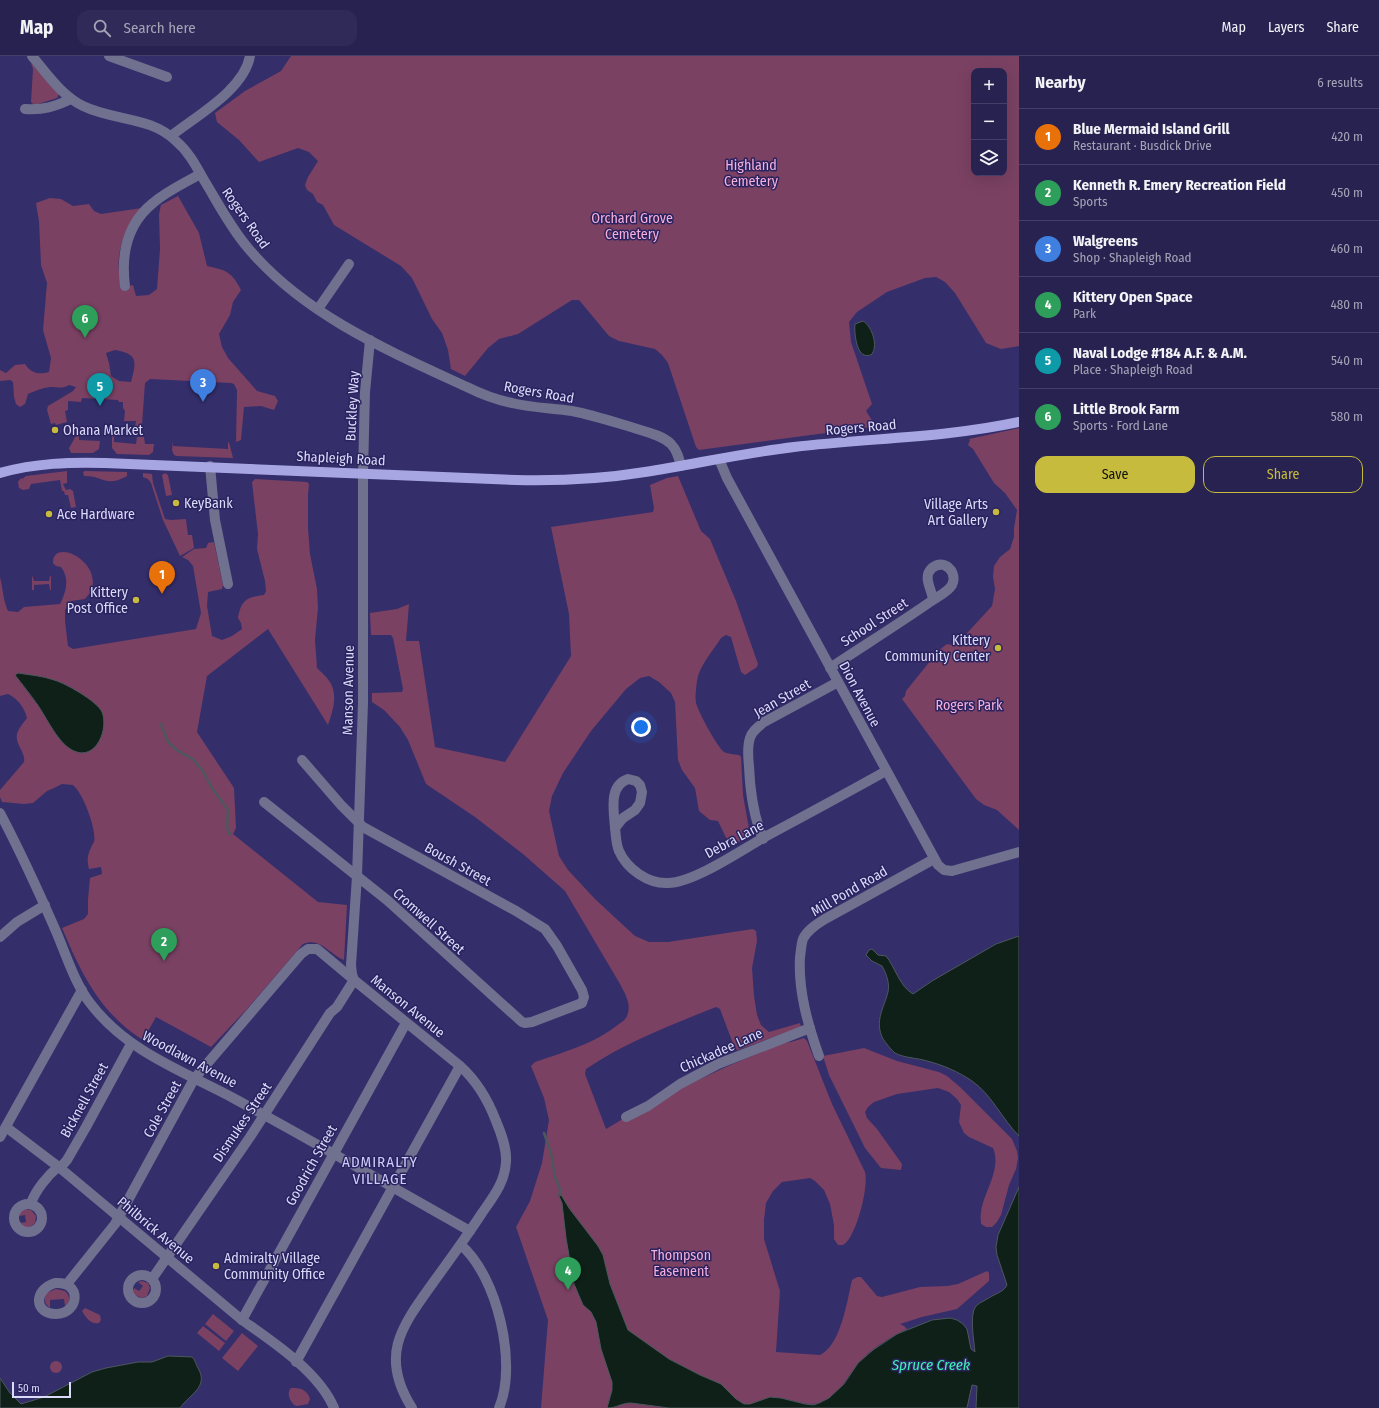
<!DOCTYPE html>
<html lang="en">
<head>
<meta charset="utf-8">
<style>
  :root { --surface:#272250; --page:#2f2a57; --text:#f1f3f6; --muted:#a4a4b7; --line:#433f67; --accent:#c6bb3c }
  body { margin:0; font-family:"Fira Sans Condensed",sans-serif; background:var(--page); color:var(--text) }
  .controls { position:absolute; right:12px; top:12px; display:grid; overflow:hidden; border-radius:8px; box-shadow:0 4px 16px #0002 }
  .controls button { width:36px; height:36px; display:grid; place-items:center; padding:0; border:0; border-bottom:1px solid var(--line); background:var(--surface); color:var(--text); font:20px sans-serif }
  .scale { position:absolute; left:12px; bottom:10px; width:59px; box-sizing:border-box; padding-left:4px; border:2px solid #dadbf9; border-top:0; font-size:11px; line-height:14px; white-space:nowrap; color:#dadbf9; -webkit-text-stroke:3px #2b235f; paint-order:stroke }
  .you { position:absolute; left:641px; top:671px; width:14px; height:14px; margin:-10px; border:3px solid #fff; border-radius:50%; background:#1a73e8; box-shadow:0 0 0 6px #1a73e833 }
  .badge { display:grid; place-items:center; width:26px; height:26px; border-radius:50%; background:var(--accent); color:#fff; font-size:13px; font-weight:700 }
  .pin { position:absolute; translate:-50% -33px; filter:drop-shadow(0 1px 2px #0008) }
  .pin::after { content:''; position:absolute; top:21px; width:14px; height:12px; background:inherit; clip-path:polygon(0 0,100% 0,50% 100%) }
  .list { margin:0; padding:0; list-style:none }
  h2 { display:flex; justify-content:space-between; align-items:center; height:52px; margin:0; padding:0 16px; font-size:17px }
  h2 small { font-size:13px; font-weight:400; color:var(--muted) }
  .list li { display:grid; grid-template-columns:26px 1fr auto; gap:12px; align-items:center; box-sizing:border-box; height:56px; padding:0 16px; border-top:1px solid var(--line) }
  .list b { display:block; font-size:15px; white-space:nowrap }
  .list p { margin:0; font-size:13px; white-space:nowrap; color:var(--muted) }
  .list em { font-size:13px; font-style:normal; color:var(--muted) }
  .actions { display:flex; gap:8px; padding:12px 16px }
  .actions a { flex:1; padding:9px 0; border:1px solid var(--accent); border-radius:12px; text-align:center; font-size:14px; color:var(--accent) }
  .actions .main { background:var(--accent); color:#111 }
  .icon { flex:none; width:22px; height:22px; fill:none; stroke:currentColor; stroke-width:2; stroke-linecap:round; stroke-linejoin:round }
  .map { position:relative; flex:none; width:1019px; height:1352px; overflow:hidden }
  header { display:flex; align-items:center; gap:24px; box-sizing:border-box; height:56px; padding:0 20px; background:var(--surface); border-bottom:1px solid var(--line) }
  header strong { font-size:19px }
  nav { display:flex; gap:22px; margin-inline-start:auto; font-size:14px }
  .search { width:280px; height:36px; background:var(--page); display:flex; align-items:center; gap:10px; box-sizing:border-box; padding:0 14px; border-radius:12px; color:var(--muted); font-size:15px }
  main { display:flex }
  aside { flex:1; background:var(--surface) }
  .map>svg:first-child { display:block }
</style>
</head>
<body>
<header>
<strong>Map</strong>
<div class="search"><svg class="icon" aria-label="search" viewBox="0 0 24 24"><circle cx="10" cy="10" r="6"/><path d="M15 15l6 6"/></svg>Search here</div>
<nav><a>Map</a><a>Layers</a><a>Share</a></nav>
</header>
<main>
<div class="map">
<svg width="1019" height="1352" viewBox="0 0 1019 1352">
  <rect width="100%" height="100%" fill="#342e6b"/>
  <g fill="#7a4163" fill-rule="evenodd">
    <path d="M291 0H1019V290L1001 293 986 287 955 237 945 226 936 221 925 222 887 236 857 256 849 266 851 286 872 348 866 355 873 366 871 371 699 394 696 391 668 307 662 299 655 293 619 285 609 280 579 244H572L518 278 499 283 488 292 465 320 451 313 448 294 442 277 432 263 412 222 401 210 334 169 323 149 317 146 313 138 307 134 305 129 308 121 318 105 309 96 298 92 259 106 239 84 217 66 215 57 245 35 281 15ZM974 15H1004V117H974Z"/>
    <path d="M31 7 59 38 57 42 35 49 33 48 31 46 33 13Z"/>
    <path d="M178 140 199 177 207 210C226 214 232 216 241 234L233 246 230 259 219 278 222 291 228 302 257 335 275 340 278 345 274 354 261 350 244 351 241 384 236 386 237 334 234 328 231 327 150 323 145 327 142 369 140 372 135 370 136 365H124L125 355 123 352V346H119L118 344 82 342 81 346 68 345V354L65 355 67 366 56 369 55 367 51 368 47 354 48 350 73 335 76 331 69 329C62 333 59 331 50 331 42 332 35 335 28 338L25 348 20 351 16 348 14 341 13 326 10 324 0 325V314L6 317 15 309 25 308C31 317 38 319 49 316L51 302 43 274 47 227 41 209 39 165 36 147 50 142 61 143 73 150 89 148 94 155 101 158 142 152C127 168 116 193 119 216 120 221 122 227 123 232L133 229 136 240 149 239 157 233 160 193 159 158 161 149ZM115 294C139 298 136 306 131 326L119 325 111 320 109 307 106 297Z"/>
    <path d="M1019 372V774L997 754 984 749 976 743 902 643 905 640 906 635 939 594 947 588 952 589 957 588 992 550 995 533 993 521 994 510 1000 501 1010 493 1014 481V472L1017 454 1005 437 994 427 973 393 968 389 970 384 969 383Z"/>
    <path d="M77 378 79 379V384L100 385 99 393 93 397H71L69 392Z"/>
    <path d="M112 380H114V386L136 388 137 381H144L145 388H154L153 396 149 399 117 398 112 392Z"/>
    <path d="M173 384V390L228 393V387L229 386 233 402 177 400 174 399 172 394Z"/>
    <path d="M67 415V427L63 428 66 434 70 433 73 435 76 451 71 452 68 439H65L64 435H62L60 424 31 428 29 433 23 434 19 432 18 426 21 422 22 423 26 420Z"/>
    <path d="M85 415 127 416V420C104 432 106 420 84 420L83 416Z"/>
    <path d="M143 417 152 418 153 427 165 463 171 464 186 463 188 479H192L194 492 180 500 163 464 151 427 148 423 143 421Z"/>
    <path d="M165 417 168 419 172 439 166 440 162 419Z"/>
    <path d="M678 420 701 475 710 483 736 545 758 608 757 611 745 619 741 616 731 581 726 579 721 582C713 595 699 610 697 625 696 632 695 641 696 647 698 655 717 691 724 696 728 698 734 698 739 699L741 701 743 739 750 778 733 790H730L718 765 710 764 699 755 695 732 682 714 678 704 675 646 671 637 659 626 649 620 640 622 626 633 591 675 563 717 552 740 549 755 559 800 568 814 595 843 635 880 649 886H668L753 873 756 875 757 885 752 912 754 940 757 959 761 969 769 976 800 967 801 971 738 994 735 993 720 953 716 951C671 969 626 986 586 1013L585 1018 606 1073 653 1045 726 1011 782 987 791 986 804 982 807 985 832 1048 865 1116C869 1131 856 1182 843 1189H838L834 1183V1169L830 1148 824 1134 815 1125 810 1122 782 1126 773 1135 766 1147 764 1164V1183L780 1235 776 1296 820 1299C841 1289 847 1245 852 1224L857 1221H861L877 1240 882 1241 920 1231 947 1230 958 1228 987 1215 989 1217V1225L957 1253 922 1261 900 1268 904 1270 907 1273C890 1281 870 1293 858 1308 848 1320 841 1334 828 1343 815 1351 804 1348 790 1344 788 1344 784 1342 781 1342 776 1342 764 1350 759 1352H541L548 1264 516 1171 530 1145 542 1107 549 1064 544 1042 531 1010 535 1006C564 996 594 988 619 968 622 966 626 963 627 960 632 948 625 938 620 928L565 835 523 798 475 761 426 728 408 684 400 671 384 654 372 646V637L402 636 403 633 393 582 391 579H371L370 557 397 553 409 548 406 585H419L435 691 505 706 571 600 569 558 551 471 653 456 654 452 650 429 667 422Z"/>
    <path d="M255 423 307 426 309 428 308 439V472L310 498 317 533 318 552 315 584 317 612C321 616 327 621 330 626 338 639 333 655 328 669L268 573 207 620 197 676 234 732 236 772 231 782 233 778 318 846 347 849 344 904C329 898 320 881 303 888L246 954 211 991 156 961 143 984C100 957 81 917 62 872L84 863 88 858V843L90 822 102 818 101 811 89 813C87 806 87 799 91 792 91 790 93 788 94 786 97 774 83 737 73 729L62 728 54 732 47 735 33 747 24 748 2 746 0 741V734L24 706C26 696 15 689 17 678 18 673 24 666 27 662 24 651 18 643 8 638L0 640V521C3 533 3 544 8 555L18 556 24 551 60 548C66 536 70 523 61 511L56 510 53 507C52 482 100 503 92 533 91 537 87 540 85 543L71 545 65 554V565L68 590 73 593 196 573 201 557 193 510 188 504 182 501 194 493 206 492 208 487 214 486 223 529 222 533 208 536 207 550 212 580 222 584 232 580 242 573 241 567 238 562C241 544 247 541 264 539L266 535 265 525 257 493 258 478 252 426ZM15 619 64 628 97 649 36 647Z"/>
    <path d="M32 519 34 525H49L50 520H51V534H50L49 528 34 529V534H32Z"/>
    <path d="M864 992 897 1005 939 1016 947 1020 960 1031 1012 1083 1017 1095 1018 1102 1016 1113 1009 1129 1001 1159 997 1166 992 1171H986L981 1168C981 1164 980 1160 981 1156 984 1135 1002 1113 993 1092L969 1081 964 1077 959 1066 961 1049 957 1043 949 1036 938 1032 897 1038 874 1046 868 1051 865 1056 867 1062 877 1073 902 1108 901 1114 881 1112 865 1092 829 1019 823 1000Z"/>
    <path d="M24 1153 31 1154 36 1160 35 1167 30 1171H24L20 1167 26 1166 25 1159 19 1160 20 1156Z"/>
    <path d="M142 1225 148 1227 150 1232 147 1240 142 1242 135 1239 133 1235 134 1232 139 1235 143 1230 138 1226Z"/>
    <path d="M56 1233 65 1235C70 1239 71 1246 65 1250L64 1243 50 1244V1252C44 1247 44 1244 46 1237Z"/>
    <path d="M85 1252 100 1259 101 1264 99 1267C91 1269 86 1262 82 1255Z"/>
    <path d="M213 1258 234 1275 226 1285 205 1268Z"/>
    <path d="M203 1270 225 1287 219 1295 197 1277Z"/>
    <path d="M242 1277 258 1290 238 1315 222 1302Z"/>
    <circle cx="56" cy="1311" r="6"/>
    <path d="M291 1332C300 1332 307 1333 310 1343L308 1348 297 1350 294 1349C290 1345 286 1337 291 1332Z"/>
  </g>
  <g fill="#0f2019" stroke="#4c585c">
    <path d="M863 265C872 270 879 291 871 299 870 299 866 300 864 299 856 296 854 275 855 268Z"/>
    <path d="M18 617C30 619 43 620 54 624 65 627 97 645 102 656 109 673 96 705 74 695 58 688 47 662 37 648 30 638 22 628 15 619Z"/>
    <path d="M1019 880V1080C1002 1063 992 1039 972 1025 959 1016 943 1009 927 1005 918 1002 904 1002 895 997 891 994 886 987 883 983 874 965 884 952 888 936 890 927 886 917 882 910L872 905 866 899 869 894 872 893 878 899 886 900C895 911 900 931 913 938L932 925 996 888Z"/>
    <path d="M1019 1131V1352H976L977 1330 972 1329 967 1352H669L631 1347C621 1347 617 1352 607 1352L612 1334V1326L601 1293 596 1266 591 1256 583 1249 574 1228 566 1182 562 1147 558 1138 560 1137 569 1152 598 1190 603 1199 610 1228 628 1274 669 1303 700 1319 721 1328 736 1343 744 1348H750L770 1341 781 1342 805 1348 814 1349 819 1347 829 1342 844 1328 858 1307 873 1294 897 1278 932 1264 950 1262 957 1264 963 1268 967 1273 971 1293 975 1296C974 1285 969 1258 976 1250 980 1246 988 1243 992 1240 998 1237 1004 1235 1007 1229L997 1199 996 1191 998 1179Z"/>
    <path d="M168 1300 192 1301C196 1305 196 1309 198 1312 209 1331 190 1338 180 1352H0V1322L10 1337 21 1348 44 1341 92 1316 106 1312 138 1306H152Z"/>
  </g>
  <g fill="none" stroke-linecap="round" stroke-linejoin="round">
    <g stroke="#4c585c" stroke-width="2.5">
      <path d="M161 668 168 686 177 694 194 704 204 717 212 732 228 754 227 771 229 778H231"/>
      <path d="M544 1077 551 1097 555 1121 560 1133V1139"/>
    </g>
    <g stroke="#70708f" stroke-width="10">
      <path d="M32 0C47 18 62 40 83 50 114 65 150 60 176 85 189 96 196 110 204 124 218 147 230 171 248 192 304 259 389 295 467 331 481 338 497 344 512 347 532 352 552 352 572 355 593 359 614 366 634 372 646 376 662 379 671 388 677 394 679 402 681 410"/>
      <path d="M109 0 167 21"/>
      <path d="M25 53C44 54 54 51 71 43"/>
      <path d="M171 80C196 60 244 34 250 0"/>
      <path d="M125 230C121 199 127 168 153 147 167 135 185 127 200 118"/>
      <path d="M318 253 349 208"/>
      <path d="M370 284 365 336 363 417V647L357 820 351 909 352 918 354 924 460 1010C477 1025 488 1044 496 1065 501 1077 507 1092 506 1106 505 1126 493 1141 482 1157 467 1180 451 1202 435 1224 403 1269 378 1298 412 1352"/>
      <path d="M719 403 727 422 938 809 944 814 952 815 1019 796"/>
      <path d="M210 410 215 464 228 528"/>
      <path d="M830 612C863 590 897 569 930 546 937 541 948 536 952 529 956 521 952 512 944 509 940 508 936 509 932 512 922 521 932 533 933 544"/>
      <path d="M628 723 636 725 640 729 642 736 640 747 635 754 623 762 615 772C614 755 608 730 628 723Z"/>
      <path d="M264 746 387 844 522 966 525 967 532 966 582 947 584 941 582 934 557 890 545 873 516 855 363 771 341 749 302 704"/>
      <path d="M0 757C20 795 38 834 55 873 66 898 74 926 90 947 127 996 183 1015 235 1043 314 1086 392 1131 470 1175"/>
      <path d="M615 772C616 780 616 788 619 795 627 813 648 828 668 827 693 827 740 795 763 782 804 760 845 738 886 715"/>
      <path d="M763 783C753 759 750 735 749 710 748 701 747 691 750 682 752 675 758 671 764 666L838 626"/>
      <path d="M0 881 17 866 45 849"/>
      <path d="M819 1000C808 969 798 935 800 901 801 895 801 889 803 883 807 874 817 868 825 863L934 803"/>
      <path d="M626 1061 648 1050 680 1028 718 1008 810 972"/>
      <path d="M6 1071 60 1112 242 1264C273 1286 319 1316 334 1352"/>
      <path d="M0 1081 82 934"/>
      <path d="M60 1112 67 1104 86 1071 131 988"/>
      <path d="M31 1147C36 1134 47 1120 58 1111"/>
      <circle cx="28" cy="1162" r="14"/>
      <path d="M461 1189C497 1220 518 1308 499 1352"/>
      <circle cx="142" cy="1233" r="14"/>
      <path d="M55 1227C83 1225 79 1258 56 1258 34 1258 33 1234 55 1227Z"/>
      <path d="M67 1228 115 1168 194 1023 301 898 308 893H317L354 924 337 951 330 957 250 1081 152 1223"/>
      <path d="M242 1264 406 967"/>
      <path d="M296 1306 460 1010"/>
    </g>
    <path stroke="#a7a6e3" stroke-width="10" d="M0 417C35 407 70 406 105 407L516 424C559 425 602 423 645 416 695 408 744 397 794 391 869 382 945 382 1019 366"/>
  </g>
  <g fill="#c6bb3c" stroke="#2b235f" stroke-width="1.5">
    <circle cx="55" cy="374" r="4"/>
    <circle cx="176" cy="447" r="4"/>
    <circle cx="996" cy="456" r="4"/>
    <circle cx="49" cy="458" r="4"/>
    <circle cx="136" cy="544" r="4"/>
    <circle cx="998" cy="592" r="4"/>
    <circle cx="216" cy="1210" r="4"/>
  </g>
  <g text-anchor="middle" stroke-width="3" stroke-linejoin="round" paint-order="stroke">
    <g font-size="14" fill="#f8afd8" stroke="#2b235f">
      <text x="751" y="114">Highland<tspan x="751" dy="16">Cemetery</tspan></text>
      <text x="632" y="167">Orchard Grove<tspan x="632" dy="16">Cemetery</tspan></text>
      <text x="969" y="654">Rogers Park</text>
      <text x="681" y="1204">Thompson<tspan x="681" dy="16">Easement</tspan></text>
    </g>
    <g font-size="14" fill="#dadbf9" stroke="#2b235f">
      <text transform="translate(246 162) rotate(55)" y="5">Rogers Road</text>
      <text transform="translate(539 336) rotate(10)" y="5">Rogers Road</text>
      <text transform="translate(352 350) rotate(-87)" y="5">Buckley Way</text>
      <text transform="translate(861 371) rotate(-5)" y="5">Rogers Road</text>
      <text transform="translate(341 402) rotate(3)" y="5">Shapleigh Road</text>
      <text transform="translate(874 566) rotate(-33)" y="5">School Street</text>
      <text transform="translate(348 634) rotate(-89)" y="5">Manson Avenue</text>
      <text transform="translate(860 638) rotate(62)" y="5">Dion Avenue</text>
      <text transform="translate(782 642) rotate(-30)" y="5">Jean Street</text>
      <text transform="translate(734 783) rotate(-28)" y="5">Debra Lane</text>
      <text transform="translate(458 808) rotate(29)" y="5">Boush Street</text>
      <text transform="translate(849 835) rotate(-30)" y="5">Mill Pond Road</text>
      <text transform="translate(429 865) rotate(42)" y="5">Cromwell Street</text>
      <text transform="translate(408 950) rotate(39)" y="5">Manson Avenue</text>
      <text transform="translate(721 994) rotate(-24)" y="5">Chickadee Lane</text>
      <text transform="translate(190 1003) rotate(28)" y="5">Woodlawn Avenue</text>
      <text transform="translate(84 1044) rotate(-61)" y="5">Bicknell Street</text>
      <text transform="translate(162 1053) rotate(-61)" y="5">Cole Street</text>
      <text transform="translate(242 1066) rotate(-56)" y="5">Dismukes Street</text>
      <text transform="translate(311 1109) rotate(-61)" y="5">Goodrich Street</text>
      <text transform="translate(156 1174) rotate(40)" y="5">Philbrick Avenue</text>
    </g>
    <g font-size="14" fill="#dadbf9" stroke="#2b235f" text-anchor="start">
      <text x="63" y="379">Ohana Market</text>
      <text x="184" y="452">KeyBank</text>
      <text x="988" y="453" text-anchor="end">Village Arts<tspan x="988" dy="16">Art Gallery</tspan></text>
      <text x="57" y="463">Ace Hardware</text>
      <text x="128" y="541" text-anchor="end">Kittery<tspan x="128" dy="16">Post Office</tspan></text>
      <text x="990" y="589" text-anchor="end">Kittery<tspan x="990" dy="16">Community Center</tspan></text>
      <text x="224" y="1207">Admiralty Village<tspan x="224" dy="16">Community Office</tspan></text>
    </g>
    <g font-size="15" letter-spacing="1" fill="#cccdfa" stroke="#2b235f">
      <text x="380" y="1111">ADMIRALTY<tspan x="380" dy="17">VILLAGE</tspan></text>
    </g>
    <g font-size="15" font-style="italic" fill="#3ff2b3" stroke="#2b235f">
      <text x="931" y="1314">Spruce Creek</text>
    </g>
  </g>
</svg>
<div class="controls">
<button>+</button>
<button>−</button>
<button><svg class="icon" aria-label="layers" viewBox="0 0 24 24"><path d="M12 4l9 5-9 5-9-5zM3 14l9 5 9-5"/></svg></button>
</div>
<div class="scale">50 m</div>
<div class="you"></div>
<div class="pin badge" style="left:162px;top:538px;background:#e8710a">1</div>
<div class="pin badge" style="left:164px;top:905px;background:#2e9e5b">2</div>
<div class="pin badge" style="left:203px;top:346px;background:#3f7fe0">3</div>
<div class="pin badge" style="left:568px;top:1234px;background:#2e9e5b">4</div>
<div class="pin badge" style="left:100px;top:350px;background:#0f9aa8">5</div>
<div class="pin badge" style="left:85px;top:282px;background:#2e9e5b">6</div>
</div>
<aside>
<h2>Nearby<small>6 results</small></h2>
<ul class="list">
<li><span class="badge" style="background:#e8710a">1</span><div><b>Blue Mermaid Island Grill</b><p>Restaurant · Busdick Drive</p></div><em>420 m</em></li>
<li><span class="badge" style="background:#2e9e5b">2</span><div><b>Kenneth R. Emery Recreation Field</b><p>Sports</p></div><em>450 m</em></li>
<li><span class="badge" style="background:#3f7fe0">3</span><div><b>Walgreens</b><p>Shop · Shapleigh Road</p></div><em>460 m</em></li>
<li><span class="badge" style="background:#2e9e5b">4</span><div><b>Kittery Open Space</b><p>Park</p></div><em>480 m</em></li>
<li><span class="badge" style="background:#0f9aa8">5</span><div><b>Naval Lodge #184 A.F. &amp; A.M.</b><p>Place · Shapleigh Road</p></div><em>540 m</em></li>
<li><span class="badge" style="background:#2e9e5b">6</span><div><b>Little Brook Farm</b><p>Sports · Ford Lane</p></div><em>580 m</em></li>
</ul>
<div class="actions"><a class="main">Save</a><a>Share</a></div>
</aside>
</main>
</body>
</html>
